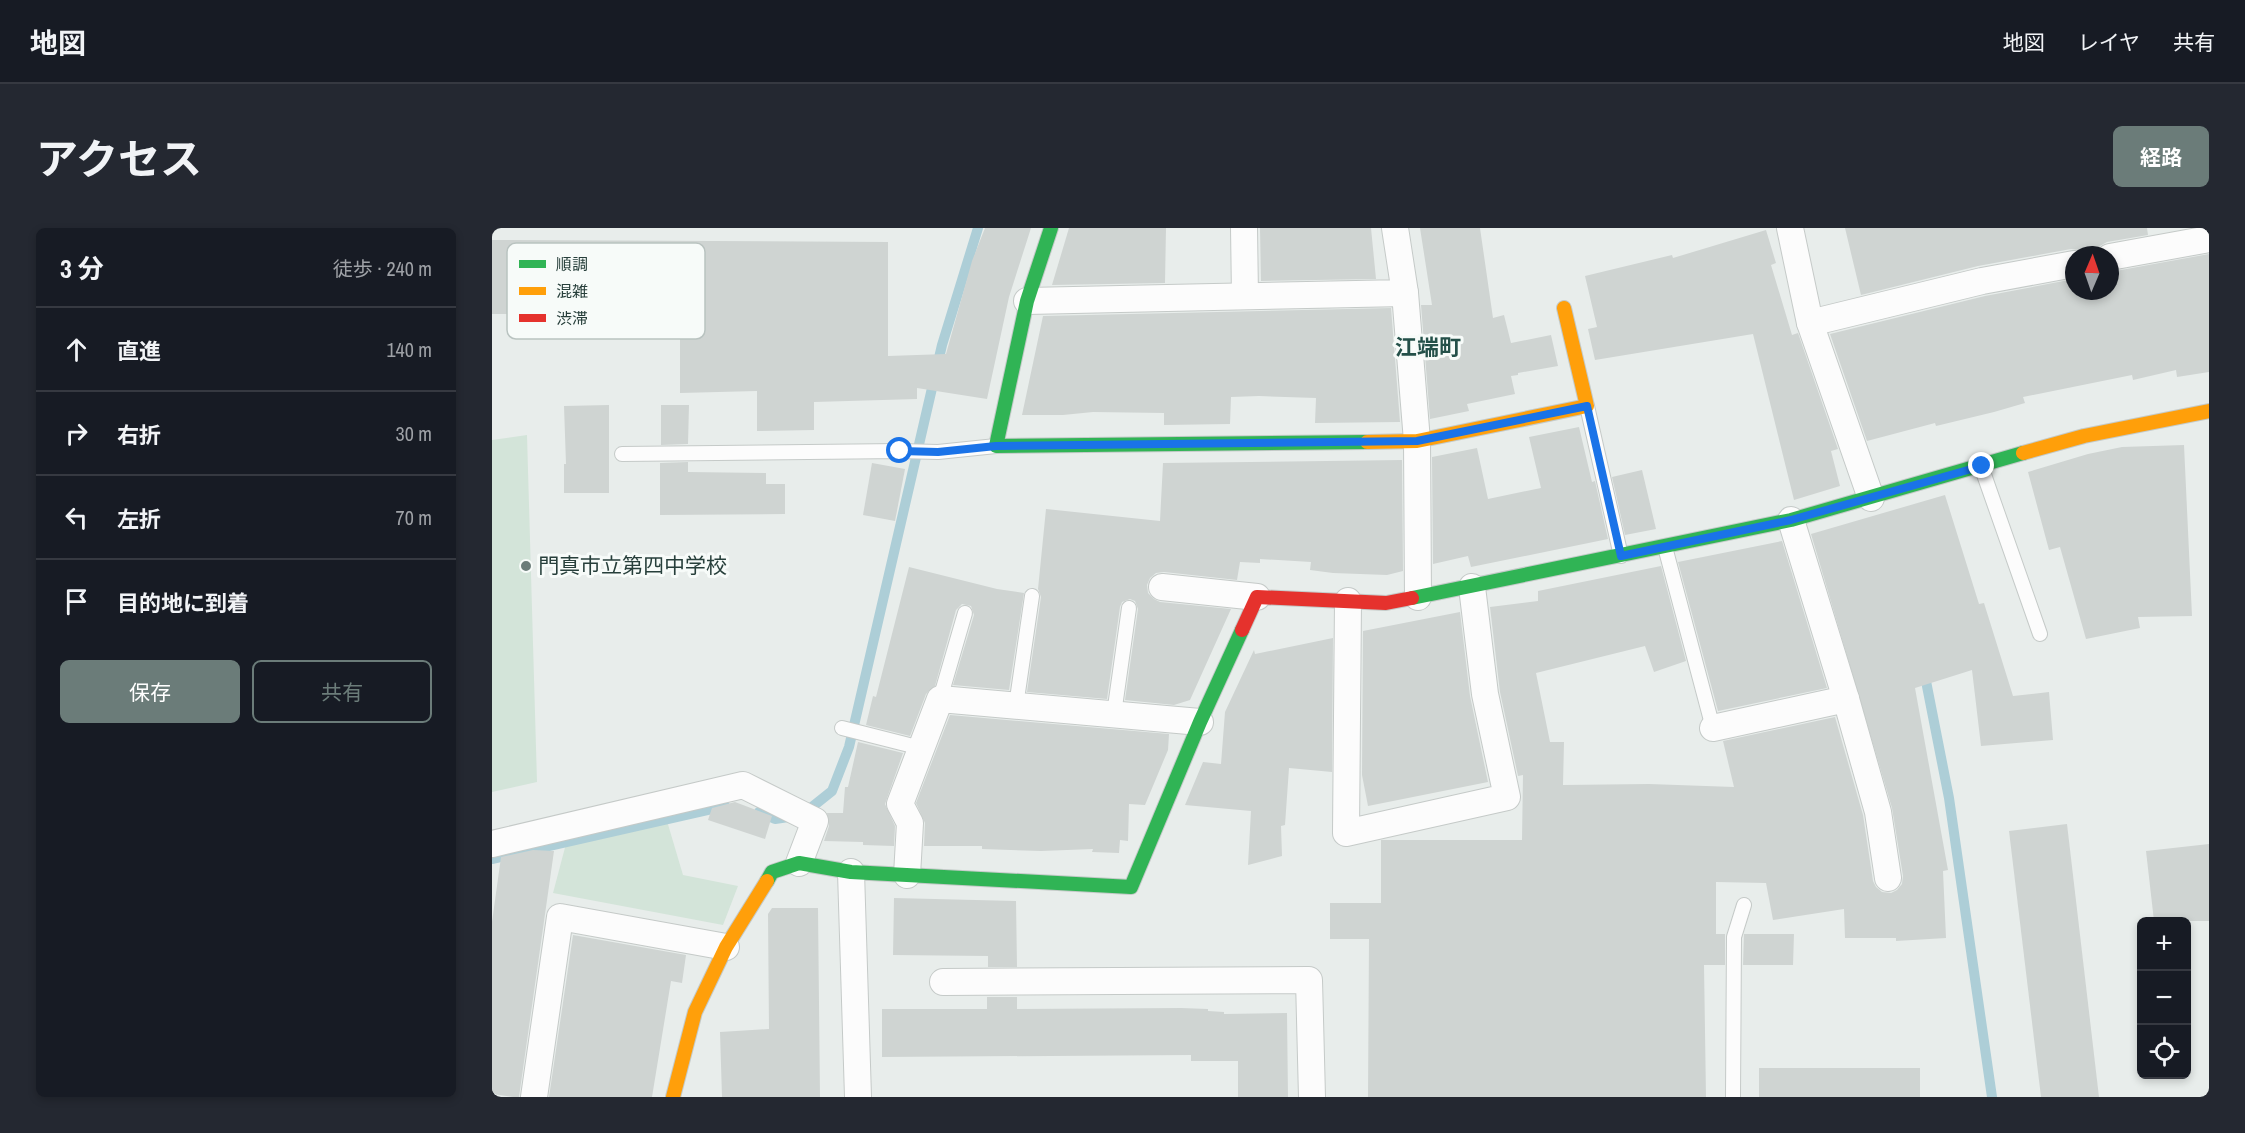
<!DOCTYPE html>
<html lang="ja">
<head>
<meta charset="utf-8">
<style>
  :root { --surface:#171b24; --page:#242831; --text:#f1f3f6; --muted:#9ea1a6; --line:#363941; --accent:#6b7c79 }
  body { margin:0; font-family:"Archivo Narrow","Noto Sans JP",sans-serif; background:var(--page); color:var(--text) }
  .controls { position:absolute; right:18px; bottom:18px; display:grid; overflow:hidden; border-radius:9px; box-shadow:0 3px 9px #0003 }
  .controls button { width:54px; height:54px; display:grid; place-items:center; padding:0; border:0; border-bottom:2px solid var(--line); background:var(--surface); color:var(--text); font:30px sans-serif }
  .compass { position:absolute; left:1573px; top:18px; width:54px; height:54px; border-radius:50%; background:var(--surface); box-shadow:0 3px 9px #0003; rotate:2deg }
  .stop { position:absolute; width:18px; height:18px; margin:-14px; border:4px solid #1a73e8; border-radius:50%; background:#fff }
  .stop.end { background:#1a73e8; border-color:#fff; box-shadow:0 2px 6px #0008 }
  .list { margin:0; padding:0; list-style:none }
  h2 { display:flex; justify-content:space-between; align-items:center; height:78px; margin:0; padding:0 24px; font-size:26px }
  h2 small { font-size:20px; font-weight:400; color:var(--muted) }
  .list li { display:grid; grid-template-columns:39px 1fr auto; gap:18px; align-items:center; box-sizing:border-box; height:84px; padding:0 24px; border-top:2px solid var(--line) }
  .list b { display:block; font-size:22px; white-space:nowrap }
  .list em { font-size:20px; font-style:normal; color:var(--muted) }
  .actions { display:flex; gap:12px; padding:18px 24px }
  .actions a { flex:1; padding:14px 0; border:2px solid var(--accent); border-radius:9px; text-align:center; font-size:21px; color:var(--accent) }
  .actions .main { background:var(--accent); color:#fff }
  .icon { flex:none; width:33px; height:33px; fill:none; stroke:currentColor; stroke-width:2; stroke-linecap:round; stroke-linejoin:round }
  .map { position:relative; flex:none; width:1717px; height:869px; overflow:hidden; border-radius:9px }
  header { display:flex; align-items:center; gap:36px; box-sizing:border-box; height:84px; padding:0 30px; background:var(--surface); border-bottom:2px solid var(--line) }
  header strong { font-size:28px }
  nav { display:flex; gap:33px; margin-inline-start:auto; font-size:21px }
  .intro { display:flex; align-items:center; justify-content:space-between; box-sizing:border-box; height:144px; padding:0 36px }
  h1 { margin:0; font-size:42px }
  .button { padding:15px 27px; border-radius:9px; background:var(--accent); color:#fff; font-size:21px; font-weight:700 }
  main { display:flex; gap:36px; padding:0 36px }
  aside { flex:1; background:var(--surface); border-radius:9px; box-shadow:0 3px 9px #0003 }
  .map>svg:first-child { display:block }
</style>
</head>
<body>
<header>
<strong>地図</strong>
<nav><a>地図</a><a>レイヤ</a><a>共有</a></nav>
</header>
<div class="intro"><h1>アクセス</h1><a class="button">経路</a></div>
<main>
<aside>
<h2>3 分<small>徒歩 · 240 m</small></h2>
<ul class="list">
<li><svg class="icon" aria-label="ahead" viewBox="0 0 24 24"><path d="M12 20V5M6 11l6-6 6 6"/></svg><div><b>直進</b></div><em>140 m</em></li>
<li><svg class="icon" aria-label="right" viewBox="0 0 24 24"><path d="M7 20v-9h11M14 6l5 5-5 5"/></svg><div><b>右折</b></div><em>30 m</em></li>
<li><svg class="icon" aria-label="left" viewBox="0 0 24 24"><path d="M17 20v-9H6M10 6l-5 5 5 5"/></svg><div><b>左折</b></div><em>70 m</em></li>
<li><svg class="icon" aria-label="arrive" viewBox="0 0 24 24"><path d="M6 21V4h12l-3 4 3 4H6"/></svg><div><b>目的地に到着</b></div></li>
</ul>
<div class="actions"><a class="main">保存</a><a>共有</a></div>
</aside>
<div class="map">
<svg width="1717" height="869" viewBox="0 0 1717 869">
  <rect width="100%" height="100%" fill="#e8edeb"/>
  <g fill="#d3e4d9">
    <path d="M35 207 45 554 0 564V212Z"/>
    <path d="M175 593 191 647 246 658 231 697 61 665 75 612Z"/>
  </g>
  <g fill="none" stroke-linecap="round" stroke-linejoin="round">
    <g stroke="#adced7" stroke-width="10">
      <path d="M1432 443 1457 570 1500 869"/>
      <path d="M267 584 283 591 310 587 340 563 357 519 450 117 486 0"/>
      <path d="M0 631 233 578"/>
    </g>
  </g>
  <g fill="#cfd4d2">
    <path d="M493 0H539L517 69 495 171 425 160V171L322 174V202L265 203V163L188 165V87L0 86V12L396 14V128L454 126 480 33Z"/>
    <path d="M577 0H674L673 55 560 57Z"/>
    <path d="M768 0H879L884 51 769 53Z"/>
    <path d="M928 0H988L1001 90 1012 87 1019 115 1059 107 1066 138 1026 145V147L1019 148 1023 166 975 176 977 183 938 191 929 77H940Z"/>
    <path d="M1353 0H1655L1656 7 1615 14 1608 18 1604 27H1594L1588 22 1579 21 1486 38 1369 67Z"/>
    <path d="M1274 2 1284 35 1279 37 1300 107 1306 105 1346 221 1339 223 1348 258 1302 272 1261 106 1103 132 1096 101 1105 99 1093 48 1180 27 1181 30Z"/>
    <path d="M1717 26V144L1685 149 1684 142 1641 152 1640 147 1531 169 1533 175 1502 184 1444 198 1443 195 1375 213 1338 106 1493 68 1582 51V63H1618V44Z"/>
    <path d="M899 80 908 194 823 195 824 170 767 168 739 169 738 196 672 197V185L601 184 571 187H530L551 88Z"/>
    <path d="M117 177V265H72V236H74L72 178Z"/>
    <path d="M169 177H197L196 216 169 217Z"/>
    <path d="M1087 199 1100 254 1103 253 1116 311 979 339 976 328 941 336 940 229 985 220 996 271 1049 260 1037 209Z"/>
    <path d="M1692 217 1700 388 1646 389 1648 400 1594 411 1568 319 1557 322 1536 244 1596 226 1630 219Z"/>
    <path d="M910 232 911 343 895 347 841 345 818 342 819 334 768 331V335L748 334 745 352 672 344 664 345 658 350 655 357 656 365 662 371 668 374 739 381 698 472 682 477 633 472 646 381 643 373 638 371 630 374 628 379 615 471 535 464 549 369 546 361 554 281 668 293 671 235Z"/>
    <path d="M196 234V244L274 245V256H293V286L168 287V235Z"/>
    <path d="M380 235 413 241 403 293 371 287Z"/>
    <path d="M1150 242 1164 301 1133 307 1120 249Z"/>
    <path d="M1453 267 1487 376 1492 375 1521 468 1557 464 1561 512 1489 518 1480 442 1423 460 1456 642 1451 643 1454 710 1404 713V710H1353L1352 681 1281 692 1274 655 1224 654V706H1233V737H1212L1214 869H876L877 711H838V675H889V612H1030L1031 547 1026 548 1008 464 998 379 1046 373V363L1169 338 1194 433 1162 444 1153 418 1044 445 1058 514H1072L1071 557 1157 556 1242 559 1231 513 1343 489 1371 587 1381 653 1384 659 1390 664 1399 665 1405 662 1410 656 1411 648 1400 580 1319 306Z"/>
    <path d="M1290 313 1335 460 1226 483 1186 334Z"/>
    <path d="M417 339 505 361 532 365 517 462 461 457 482 387 479 378 470 376 464 382 443 458 434 466 418 508 374 497 381 468 384 469Z"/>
    <path d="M968 384 978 468 996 554 876 578 870 547 871 403Z"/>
    <path d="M841 410 840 544 797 540 793 597 789 598 790 628 756 637 759 583 693 577 711 534 729 536 733 484 762 422 763 426Z"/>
    <path d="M458 487 677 506 676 522 653 577 637 576 636 613 628 612 627 625 600 624 601 621 549 623 490 621V618H432L433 595 424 575Z"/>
    <path d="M366 514 411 525 393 576 403 598 402 618 371 617V614L332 613 337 598 335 585H351L353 559H356Z"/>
    <path d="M243 574 280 588 273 611 216 592 220 580Z"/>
    <path d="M1575 596 1607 869H1549L1517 603Z"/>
    <path d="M1717 616V693H1662L1654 623Z"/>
    <path d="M41 622 62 623 27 869H21L0 866V694L9 629Z"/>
    <path d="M402 670 524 673 525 739H496V728L401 727Z"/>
    <path d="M280 680H326L328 869H230L228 804 277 801 276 686Z"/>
    <path d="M1252 706H1302L1301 737H1251Z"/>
    <path d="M81 707 194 727 190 755 179 753 160 869H57Z"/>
    <path d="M495 769H525V781L689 780 716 781V783L732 784V786L795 785 796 869H746V833H699V827L390 829V781H495Z"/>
    <rect x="1267" y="840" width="161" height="29"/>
  </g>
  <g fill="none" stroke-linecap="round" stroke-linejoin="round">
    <defs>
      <g id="lane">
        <path d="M1095 178 1129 328"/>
        <path d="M130 226 408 223 446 224 504 218"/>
        <path d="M1489 238 1548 406"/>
        <path d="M1173 319 1221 500"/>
        <path d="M448 471 473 385"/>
        <path d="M524 478 540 368"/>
        <path d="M622 486 637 380"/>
        <path d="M350 500 429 520"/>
        <path d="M1241 869 1242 709 1252 677"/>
      </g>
      <g id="street">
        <path d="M752 0 753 68"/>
        <path d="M1298 0 1318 95 1379 270"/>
        <path d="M1618 29 1717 11"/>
        <path d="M913 65 925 213 926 369"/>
        <path d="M535 73 913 65 903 0"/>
        <path d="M1318 95 1490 53 1582 36"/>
        <path d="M1299 292 1354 471 1386 584 1396 650"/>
        <path d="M670 359 765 369"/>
        <path d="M856 373 854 605 1015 569 993 466 980 359"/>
        <path d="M1221 500 1354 471"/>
        <path d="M0 616 251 557 323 593 307 635"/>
        <path d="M359 644 366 869"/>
        <path d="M415 647 418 595 408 576 448 471 708 494"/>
        <path d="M451 754 817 752 820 869"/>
        <path d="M42 869 68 689 234 719"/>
      </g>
      <g id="fast">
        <path d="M559 0 535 73 504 218 875 214"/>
        <path d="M920 370 1299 292 1531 225"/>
        <path d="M275 653 280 644 307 635 359 644 639 659 708 494 750 402"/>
      </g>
      <g id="slow">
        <path d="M875 214 925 213 1095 178 1072 80"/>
        <path d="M1531 225 1592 208 1717 183"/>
        <path d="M181 869 203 784 234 719 275 653"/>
      </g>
      <path id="jam" d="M750 402 765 369 894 375 920 370"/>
    </defs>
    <use href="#lane" stroke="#c5cac8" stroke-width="16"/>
    <use href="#street" stroke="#c5cac8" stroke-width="28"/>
    <use href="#fast" stroke="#c4cac8" stroke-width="16"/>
    <use href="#slow" stroke="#c4cac8" stroke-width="16"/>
    <use href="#jam" stroke="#c4cac8" stroke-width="16"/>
    <use href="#lane" stroke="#fcfcfc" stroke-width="14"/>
    <use href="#street" stroke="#fcfcfc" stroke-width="26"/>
    <use href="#fast" stroke="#30b455" stroke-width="14"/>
    <use href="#slow" stroke="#ff9f0a" stroke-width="14"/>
    <use href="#jam" stroke="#e5322d" stroke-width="14"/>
  </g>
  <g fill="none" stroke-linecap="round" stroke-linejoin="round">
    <path stroke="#1a73e8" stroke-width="8" d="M408 223 446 224 504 218 925 213 1095 178 1129 328 1299 292 1490 238"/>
  </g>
  <circle fill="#6b7c79" stroke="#f7fbf9" stroke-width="2" cx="34" cy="338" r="6"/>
  <g text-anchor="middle" stroke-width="6" stroke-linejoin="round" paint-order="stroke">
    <g font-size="21" fill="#273f3b" stroke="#f7fbf9" text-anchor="start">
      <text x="46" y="345">門真市立第四中学校</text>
    </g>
    <g font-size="22" font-weight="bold" fill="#245049" stroke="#f7fbf9">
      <text x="936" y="127">江端町</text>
    </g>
  </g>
  <rect x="15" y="15" width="198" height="96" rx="9" fill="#f7fbf9" stroke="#b9c3c0" stroke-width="1.5"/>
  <rect x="27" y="32" width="27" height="8" fill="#30b455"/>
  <rect x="27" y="59" width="27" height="8" fill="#ff9f0a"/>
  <rect x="27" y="86" width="27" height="8" fill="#e5322d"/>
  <g font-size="16" fill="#273f3b">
    <text x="64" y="42">順調</text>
    <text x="64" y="69">混雑</text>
    <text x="64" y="96">渋滞</text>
  </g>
</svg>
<div class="controls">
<button>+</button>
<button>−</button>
<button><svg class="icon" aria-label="locate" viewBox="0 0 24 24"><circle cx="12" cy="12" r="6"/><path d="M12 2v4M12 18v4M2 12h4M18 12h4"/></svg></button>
</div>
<svg class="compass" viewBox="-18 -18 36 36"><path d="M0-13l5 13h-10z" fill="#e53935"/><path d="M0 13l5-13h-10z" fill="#9ea1a6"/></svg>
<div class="stop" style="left:408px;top:223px"></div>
<div class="stop end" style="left:1490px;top:238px"></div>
</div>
</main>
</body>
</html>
